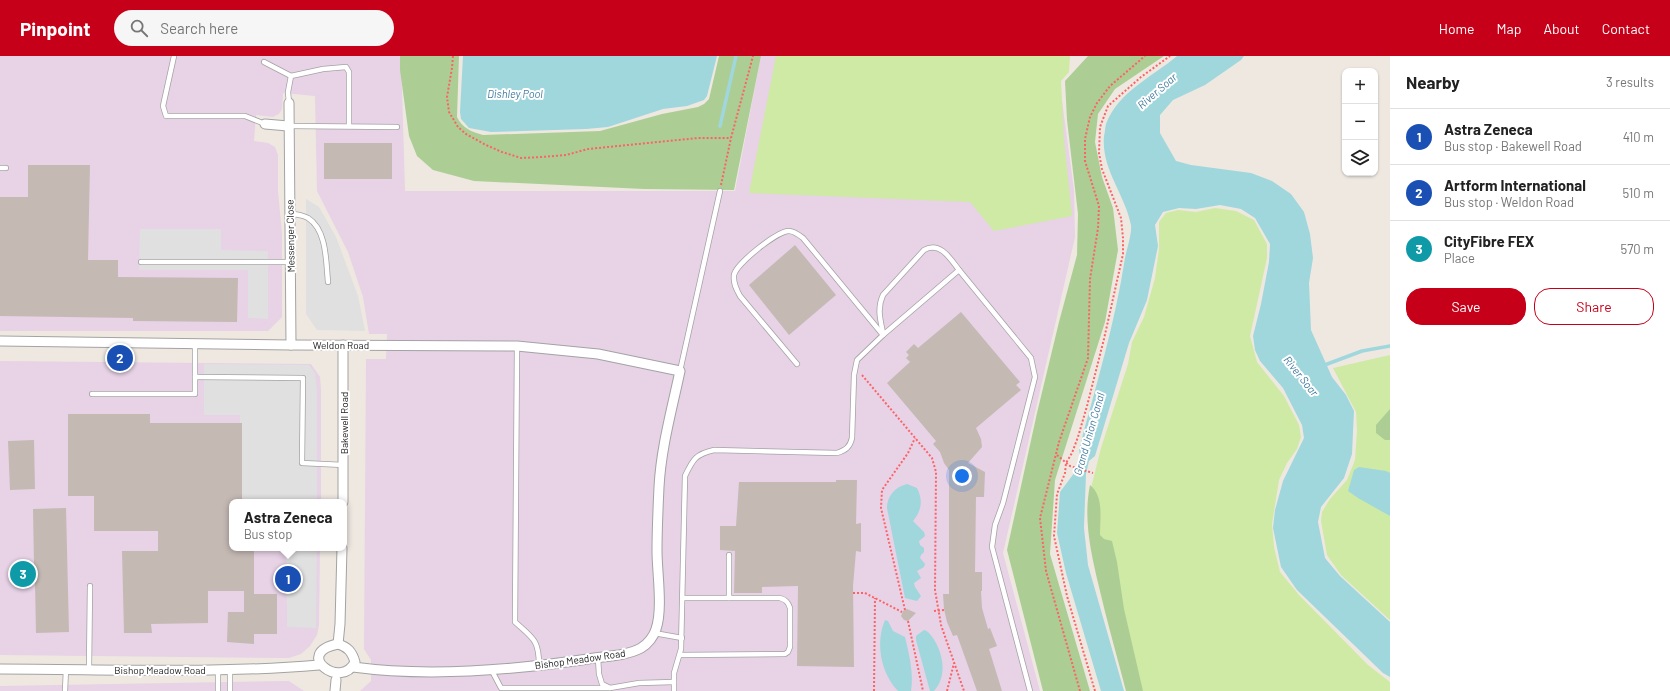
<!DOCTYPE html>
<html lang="en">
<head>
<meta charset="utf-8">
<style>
  :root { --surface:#fff; --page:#f6f6f6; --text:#222; --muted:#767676; --line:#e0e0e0; --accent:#c70019 }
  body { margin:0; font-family:Barlow,sans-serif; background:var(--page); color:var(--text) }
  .controls { position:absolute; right:12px; top:12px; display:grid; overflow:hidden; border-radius:8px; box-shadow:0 1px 3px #0004 }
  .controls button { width:36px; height:36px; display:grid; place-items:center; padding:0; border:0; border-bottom:1px solid var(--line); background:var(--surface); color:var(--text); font:20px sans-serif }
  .you { position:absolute; left:962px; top:420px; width:14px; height:14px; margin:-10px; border:3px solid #fff; border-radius:50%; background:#1a73e8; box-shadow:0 0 0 6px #1a73e833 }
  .badge { display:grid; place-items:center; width:26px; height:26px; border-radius:50%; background:var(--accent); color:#fff; font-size:13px; font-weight:700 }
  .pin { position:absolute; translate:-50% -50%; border:2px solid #fff; box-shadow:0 1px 4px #0006 }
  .popup { position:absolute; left:229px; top:443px; width:118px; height:52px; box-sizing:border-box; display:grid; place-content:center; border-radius:8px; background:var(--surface); filter:drop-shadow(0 1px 3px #0005); font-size:13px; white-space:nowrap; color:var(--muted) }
  .popup b { font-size:15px; color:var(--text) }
  .popup::after { content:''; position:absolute; left:50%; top:100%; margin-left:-8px; border:8px solid transparent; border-top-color:var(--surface) }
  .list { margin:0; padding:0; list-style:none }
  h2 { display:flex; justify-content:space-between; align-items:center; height:52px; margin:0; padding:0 16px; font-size:17px }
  h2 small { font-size:13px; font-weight:400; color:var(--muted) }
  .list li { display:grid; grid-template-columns:26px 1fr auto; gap:12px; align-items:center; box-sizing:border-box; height:56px; padding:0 16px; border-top:1px solid var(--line) }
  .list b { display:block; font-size:15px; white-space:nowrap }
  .list p { margin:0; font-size:13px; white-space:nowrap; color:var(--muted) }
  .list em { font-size:13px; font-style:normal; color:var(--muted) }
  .actions { display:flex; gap:8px; padding:12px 16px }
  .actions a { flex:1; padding:9px 0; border:1px solid var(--accent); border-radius:16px; text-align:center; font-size:14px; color:var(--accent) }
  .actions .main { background:var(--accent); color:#fff }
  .icon { flex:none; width:22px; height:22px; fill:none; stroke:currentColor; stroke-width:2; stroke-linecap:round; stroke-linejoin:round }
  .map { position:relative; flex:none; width:1390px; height:635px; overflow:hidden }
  header { display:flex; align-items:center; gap:24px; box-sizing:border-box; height:56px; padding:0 20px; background:var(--accent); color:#fff }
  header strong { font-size:19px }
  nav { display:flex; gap:22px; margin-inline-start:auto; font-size:14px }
  .search { width:280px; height:36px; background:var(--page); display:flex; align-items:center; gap:10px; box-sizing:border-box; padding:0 14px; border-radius:22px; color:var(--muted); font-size:15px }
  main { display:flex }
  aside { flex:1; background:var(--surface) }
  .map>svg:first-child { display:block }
</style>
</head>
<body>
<header>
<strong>Pinpoint</strong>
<div class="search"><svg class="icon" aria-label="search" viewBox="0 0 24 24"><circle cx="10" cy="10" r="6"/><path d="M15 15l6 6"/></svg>Search here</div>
<nav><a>Home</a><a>Map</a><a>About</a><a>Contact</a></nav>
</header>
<main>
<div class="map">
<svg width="1390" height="635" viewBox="0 0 1390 635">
  <rect width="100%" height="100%" fill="#eee8e1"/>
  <g fill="#e7d2e6">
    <path d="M0 0H401L405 135H735L761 0H1056L1074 134 1075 181 1003 497 1040 635H360L371 625V604L364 593 366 303H386L387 278H369L363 241 348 196 317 135 315 40 283 37 282 53 279 58 273 61 256 59 254 85 268 87 275 91 278 99V135L282 178V261L268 275H0Z"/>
    <path d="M0 305 311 308 320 321 321 334V446H232V492H320L319 569 317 579 310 590 301 598 289 602 0 599Z"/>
    <path d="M289 625 304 635H0V630Z"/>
  </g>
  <g fill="#cfeaa4">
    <path d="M776 0H1070L1069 16 1061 25 1064 83 1072 160 994 175 970 146 749 137Z"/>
    <path d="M1215 152 1236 155 1254 164 1267 188V202L1250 280 1257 306 1284 340 1299 369 1301 381 1297 393 1287 407 1279 424 1272 468 1274 491 1280 516 1299 539 1368 609 1390 626V635H1127L1089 440 1101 392 1128 308 1132 286 1144 261 1155 222 1159 193V166L1166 157 1178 154 1196 156Z"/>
    <path d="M1390 299V564L1341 519 1327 499 1321 465 1322 456 1330 443 1347 424 1355 404 1357 375 1356 356 1333 312Z"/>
  </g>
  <g fill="#acce94">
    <path d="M400 0H459L457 61C462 72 472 76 483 79L600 75 662 58 698 51 704 48 709 43 719 0H761L734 134 644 133 474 125 433 114 417 100 409 80 400 14Z"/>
    <path d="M1088 0H1164L1115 33 1098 58 1095 86 1102 121 1113 152 1118 194 1105 266 1055 424 1050 498 1090 635H1043L1007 494 1037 357 1059 266 1077 199 1078 158 1067 64 1065 25Z"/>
    <path d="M1390 353V384H1385L1376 377V369Z"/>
    <path d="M1090 429C1104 440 1100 462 1100 479L1104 483 1112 485 1117 506 1124 553 1143 635H1126C1117 600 1107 566 1099 531 1091 497 1083 463 1090 429Z"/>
  </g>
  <g fill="#e0e0e0">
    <path d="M306 143 319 151 336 181 358 240 365 275 317 274 306 258Z"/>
    <path d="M140 173H221V194L268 195V263L248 262V214H139Z"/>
    <path d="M204 308 309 309 315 317 317 334V446H240V359H204Z"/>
    <path d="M286 492H317L316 572 287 571Z"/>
  </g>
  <g fill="#9fd7dd">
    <path d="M463 0H717L707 40 704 44 687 50 663 53 608 71 586 73 491 76 469 72 461 63 460 56Z"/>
    <path d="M1177 0H1244L1241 4 1205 29 1173 44 1160 59V77L1176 105 1191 109 1251 117 1272 125 1291 138 1304 156 1310 178 1313 202 1309 227 1311 274 1332 321 1346 339 1354 355 1352 398 1344 422 1321 451 1318 466 1325 502 1340 520 1390 566V621L1383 617 1297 534 1281 511 1273 472 1275 454 1283 425 1304 382 1302 369 1283 332 1260 305 1255 294 1253 280 1261 248 1269 206 1270 188 1255 162 1241 153 1220 149 1196 153 1179 152 1163 156 1155 169 1158 190 1147 244 1129 287 1095 400 1089 405 1086 418 1084 472 1088 509 1124 635H1101L1066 517 1057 477 1060 436 1075 416 1080 400 1079 393C1096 330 1115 267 1125 202 1127 192 1132 178 1131 169 1125 138 1101 113 1104 80 1105 76 1105 72 1106 68 1119 35 1151 22 1177 0Z"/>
    <path d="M1359 411 1386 415 1390 417V460L1358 442 1348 435 1354 414Z"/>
    <path d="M907 428 917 432C923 444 922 454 913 465L924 476 925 480 919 485 920 489 924 492V496L921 499 920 502 925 508 924 511 917 515 921 522 914 527 915 531 921 540 917 545 905 542 887 452C887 440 895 431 907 428Z"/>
    <path d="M885 564 888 565 893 575 905 581C909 598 914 618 911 635H898C881 617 875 587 885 564Z"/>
    <path d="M924 574C928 575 930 578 933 582 943 597 948 620 934 635H930L916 584V580Z"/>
  </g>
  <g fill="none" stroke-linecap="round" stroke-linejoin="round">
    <g stroke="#9fd7dd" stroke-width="3.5">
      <path d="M720 70 736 0"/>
      <path d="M1322 310 1362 295 1390 290"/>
    </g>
  </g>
  <g fill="#c5b9b4">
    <rect x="324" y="87" width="68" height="36"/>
    <path d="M28 109H90L88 204H118V221L238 222 237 266 133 265V262L0 260V141H28Z"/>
    <path d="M795 189 836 239 789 279 749 229Z"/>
    <path d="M961 256 1020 326 1016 329 1021 334 976 372 981 383 982 391 968 407 985 416 984 441H976L975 516H982V535H981L982 552 988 573 990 572 997 590 989 593 1002 635H977L957 579 953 580 947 566 944 553 943 538H949V414L944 407 940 396 933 388 936 385 887 327 910 306 906 302 909 299 906 296 914 288 918 292Z"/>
    <path d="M68 358H150V367H242V446H232V492H254V538H277V578H254V588L227 586 228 556H244V535H208V567L151 568 152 577H124L122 495H158V475H94V440H68Z"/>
    <path d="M34 384 35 433 10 434 8 385Z"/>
    <path d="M836 424H857L856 468 861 467V496L856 495 853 530 854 611 797 610 798 530 762 531V537H734L735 495 720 494V470H736L739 426H836Z"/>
    <path d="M66 452 69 576 36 577 35 527H19V510L34 509 33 453Z"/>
    <path d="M907 553 916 557 908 565 904 564 901 560 903 555Z"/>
  </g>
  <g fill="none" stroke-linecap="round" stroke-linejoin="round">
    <defs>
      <g id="service">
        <path d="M174 0 163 50 166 60H245L265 68"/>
        <path d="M264 6 291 20"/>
        <path d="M289 47 288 36 291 20 323 13 346 11 349 16V70"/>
        <path d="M289 70 397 71"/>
        <path d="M0 112H6"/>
        <path d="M290 158C296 158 302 159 308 162 327 174 326 206 328 226"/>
        <path d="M141 206H290"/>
        <path d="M883 277C880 263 877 252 883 239L924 194C940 185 950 202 959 214"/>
        <path d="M517 290 515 566C533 582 539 584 539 609"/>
        <path d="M797 308 740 240C736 233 733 227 734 219 736 208 777 175 789 175 794 175 799 179 803 182L883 279"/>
        <path d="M680 315 720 135"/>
        <path d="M195 321 303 322 302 407 344 409"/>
        <path d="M92 338H195V287"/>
        <path d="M683 542H729V499"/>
        <path d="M654 577 682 582"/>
        <path d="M680 599 785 598 788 596 790 591V552C788 546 786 544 780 542H729"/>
        <path d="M598 602 599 618 602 628 610 632 639 627 674 626"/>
        <path d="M89 613 90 530"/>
        <path d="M491 613 501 632H610"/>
        <path d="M65 635 66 613"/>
        <path d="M218 635V614"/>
        <path d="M230 635V614"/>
        <path d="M674 635V617L681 593 685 420C693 403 696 398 714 394L837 397C846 394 850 391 852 382L854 319 857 304 883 279 959 214 1031 302 1035 321 1003 447 995 469 992 491 1030 635"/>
      </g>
      <g id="minor">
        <path d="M289 47 291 289"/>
        <path d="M265 68 288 70"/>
        <path d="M0 285 291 289 517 290 598 298 680 315C672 353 661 392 659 431 658 452 657 474 657 495 657 516 663 553 656 573 654 580 648 588 641 592 626 600 606 600 588 603 514 614 427 621 353 611"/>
        <path d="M343 289V446"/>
        <path d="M338 588C348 591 352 596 355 606 341 635 292 597 338 588Z"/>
        <path d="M338 588 340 568 342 492"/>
        <path d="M0 613C106 613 213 618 319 609"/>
        <path d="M335 635 336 624"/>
      </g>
    </defs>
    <use href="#service" stroke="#a3a3a3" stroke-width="6"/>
    <use href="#minor" stroke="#a3a3a3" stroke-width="11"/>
    <g stroke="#fd6266" stroke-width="2" stroke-dasharray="2 2" stroke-linecap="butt">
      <path d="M453 0 452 12 447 41 449 56 458 71 466 78 486 89 502 96 521 102 542 101 566 99 588 93 698 82H731"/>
      <path d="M721 129 731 82 753 0"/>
      <path d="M862 319 932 402 936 416 935 534 941 569 964 635"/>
      <path d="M1057 399 1070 410 1093 417"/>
      <path d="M853 537H865L902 556"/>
      <path d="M905 554 881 452 882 434 908 397 915 382"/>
      <path d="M934 555 944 554"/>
      <path d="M908 565 923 635"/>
      <path d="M874 635 875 542"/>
      <path d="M947 635 954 607"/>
      <path d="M1080 635 1046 515 1040 462 1059 386 1088 302 1090 223 1098 172 1099 150 1085 105V83L1090 61 1097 47 1110 30 1145 0"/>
      <path d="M1095 635 1067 540 1054 480 1057 438 1065 417 1066 407 1072 397 1078 381 1087 350 1104 283 1123 198V182L1121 162 1102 113 1099 97 1100 71 1108 50 1141 21 1170 0"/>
    </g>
    <use href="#service" stroke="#fff" stroke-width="4.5"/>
    <use href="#minor" stroke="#fff" stroke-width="9"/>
  </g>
  <g text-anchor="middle" stroke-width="4" stroke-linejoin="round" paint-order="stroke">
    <g font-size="10" fill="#1c1c1c" stroke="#fff">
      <text transform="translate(290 180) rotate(-91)" y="4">Messenger Close</text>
      <text x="341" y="293">Weldon Road</text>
      <text transform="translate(344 367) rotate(-90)" y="4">Bakewell Road</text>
      <text transform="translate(580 603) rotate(-8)" y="4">Bishop Meadow Road</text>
      <text x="160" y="618">Bishop Meadow Road</text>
    </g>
    <g font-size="11" font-style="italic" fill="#427a9d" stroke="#fff">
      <text transform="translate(1157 35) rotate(-41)" y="4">River Soar</text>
      <text x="515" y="42">Dishley Pool</text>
      <text transform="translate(1301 320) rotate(51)" y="4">River Soar</text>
      <text transform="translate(1089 378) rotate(-74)" y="4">Grand Union Canal</text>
    </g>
  </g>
</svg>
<div class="controls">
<button>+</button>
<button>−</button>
<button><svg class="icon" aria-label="layers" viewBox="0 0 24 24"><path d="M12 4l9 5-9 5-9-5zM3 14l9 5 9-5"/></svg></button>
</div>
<div class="you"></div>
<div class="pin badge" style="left:288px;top:523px;background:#1a4fb4">1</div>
<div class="popup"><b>Astra Zeneca</b>Bus stop</div>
<div class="pin badge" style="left:120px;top:302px;background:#1a4fb4">2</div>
<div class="pin badge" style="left:23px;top:518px;background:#0f9aa8">3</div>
</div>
<aside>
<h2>Nearby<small>3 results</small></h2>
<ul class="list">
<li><span class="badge" style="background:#1a4fb4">1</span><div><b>Astra Zeneca</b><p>Bus stop · Bakewell Road</p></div><em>410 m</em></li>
<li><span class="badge" style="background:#1a4fb4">2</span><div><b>Artform International</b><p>Bus stop · Weldon Road</p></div><em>510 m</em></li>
<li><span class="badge" style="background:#0f9aa8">3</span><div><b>CityFibre FEX</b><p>Place</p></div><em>570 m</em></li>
</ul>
<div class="actions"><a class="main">Save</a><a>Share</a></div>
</aside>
</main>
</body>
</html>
